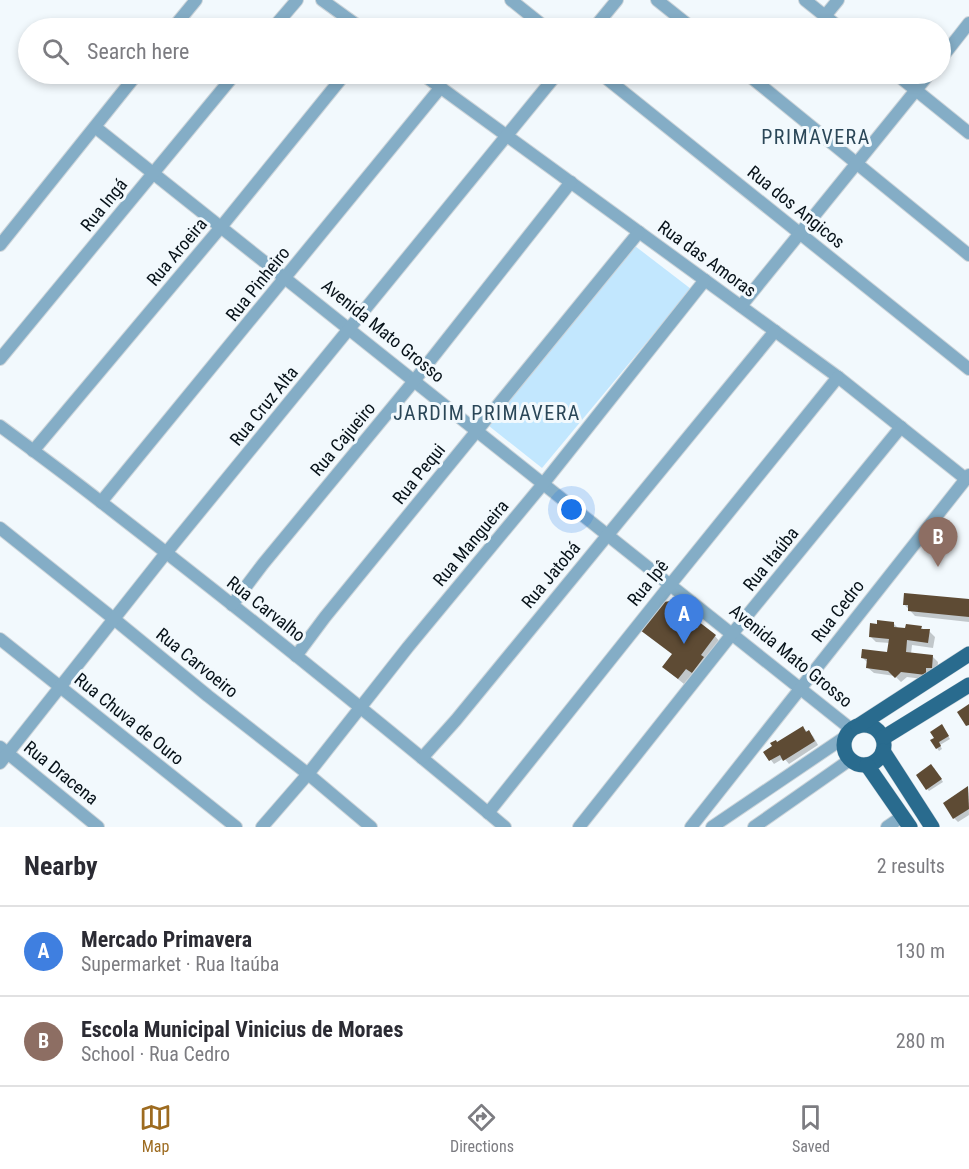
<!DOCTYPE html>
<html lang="en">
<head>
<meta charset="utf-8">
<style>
  :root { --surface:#fff; --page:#f7f7f7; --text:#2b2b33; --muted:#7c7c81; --line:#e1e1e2; --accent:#9d6b20 }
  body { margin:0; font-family:"Roboto Condensed",sans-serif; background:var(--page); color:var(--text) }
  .you { position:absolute; left:572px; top:510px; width:21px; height:21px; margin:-15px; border:4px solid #fff; border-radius:50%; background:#1a73e8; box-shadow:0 0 0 9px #1a73e833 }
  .badge { display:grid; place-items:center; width:39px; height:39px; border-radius:50%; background:var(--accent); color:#fff; font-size:20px; font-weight:700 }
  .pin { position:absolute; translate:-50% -50px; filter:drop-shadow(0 2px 3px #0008) }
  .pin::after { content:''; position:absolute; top:32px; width:21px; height:18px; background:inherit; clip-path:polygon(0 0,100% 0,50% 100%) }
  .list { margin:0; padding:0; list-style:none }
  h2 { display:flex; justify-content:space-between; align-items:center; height:78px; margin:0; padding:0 24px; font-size:26px }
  h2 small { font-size:20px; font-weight:400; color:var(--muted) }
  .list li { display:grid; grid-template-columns:39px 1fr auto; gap:18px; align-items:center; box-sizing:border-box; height:90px; padding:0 24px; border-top:2px solid var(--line) }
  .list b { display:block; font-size:22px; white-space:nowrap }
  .list p { margin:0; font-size:20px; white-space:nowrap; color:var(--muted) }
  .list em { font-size:20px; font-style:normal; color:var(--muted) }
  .icon { flex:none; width:33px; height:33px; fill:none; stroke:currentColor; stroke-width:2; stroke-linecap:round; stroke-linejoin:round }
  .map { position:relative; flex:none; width:969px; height:827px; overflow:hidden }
  .search { position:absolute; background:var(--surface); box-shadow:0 3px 9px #0003; left:18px; right:18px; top:18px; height:66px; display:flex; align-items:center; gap:15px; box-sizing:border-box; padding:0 21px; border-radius:33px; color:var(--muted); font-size:22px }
  .sheet { height:258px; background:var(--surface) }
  nav { display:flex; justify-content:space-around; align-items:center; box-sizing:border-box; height:84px; border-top:2px solid var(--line); background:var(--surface); font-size:16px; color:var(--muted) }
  nav a { display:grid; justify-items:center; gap:3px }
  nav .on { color:var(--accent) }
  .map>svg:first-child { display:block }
</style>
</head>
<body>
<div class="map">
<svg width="969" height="827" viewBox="0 0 969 827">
  <rect width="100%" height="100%" fill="#f2f9fd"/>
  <path fill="#c2e7fe" d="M635 246 691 289 542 468 489 426Z"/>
  <g fill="#0003">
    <path d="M969 601V622L915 616 904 604Z"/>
    <path d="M894 624 899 629 921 627 924 630 929 631 935 637 933 648 912 645 911 654 932 656 938 662 937 673 931 680 907 677 901 682 895 676 874 673 868 668V663L863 658 889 654 890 643 876 642 870 636Z"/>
    <path d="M715 636 720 642 698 677 693 673 684 684 669 672Z"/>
    <path d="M803 728 813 736 818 745 789 764 784 758 774 764 765 752Z"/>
    <path d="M944 729 950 739 940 745 942 749 939 751 932 741Z"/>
    <path d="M934 768 943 782 929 791 927 789Z"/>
    <path d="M968 788 969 815 958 822 954 818Z"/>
  </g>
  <g fill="#5e4b34">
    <path d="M904 593 969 599V617L908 611V605H903Z"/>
    <path d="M672 601 716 635 701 655 704 657 692 673 686 669 678 679 662 667 672 654 640 630 662 602Z"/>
    <path d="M877 620 894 622V627L905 628 906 624 922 626 921 629H930L928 643 907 640 906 652 933 655 932 668H926V675L901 672 895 678 888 671 866 668 867 659 861 658 862 649 887 652 889 639 869 637 870 623 877 624Z"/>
    <path d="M969 704V725L966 726 957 712Z"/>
    <path d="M942 724 949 736 939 742 941 746 936 749 930 740 934 738 930 732Z"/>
    <path d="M803 726 806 732 809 730 815 741 783 761 780 755 769 761 763 752 772 746 770 743 776 740 777 742Z"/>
    <path d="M931 764 942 779 926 790 916 775Z"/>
    <path d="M968 786 969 809 953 819 943 803Z"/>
  </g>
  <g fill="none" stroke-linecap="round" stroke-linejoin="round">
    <defs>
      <g id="minor">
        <path d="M322 0 361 28"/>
        <path d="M511 0 546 28"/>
        <path d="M657 0 692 28"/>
        <path d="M805 0 840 28"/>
        <path d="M825 16 838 0"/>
        <path d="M173 28 196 0"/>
        <path d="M273 28 297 0"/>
        <path d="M594 28 617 0"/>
        <path d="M940 60 969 23"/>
        <path d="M422 74 838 377 966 479"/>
        <path d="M601 74 969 369"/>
        <path d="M747 74 969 255"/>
        <path d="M896 74 969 133"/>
        <path d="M95 127 851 729"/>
        <path d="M0 245 137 74"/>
        <path d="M741 306 929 74"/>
        <path d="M0 359 235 74"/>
        <path d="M0 426C34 451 68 476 101 502 238 608 373 716 505 827"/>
        <path d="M33 451 221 227 345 74"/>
        <path d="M101 502 441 87"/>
        <path d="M0 528 114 619 208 696 308 774 371 827"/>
        <path d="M232 605 263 564 414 381 571 182"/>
        <path d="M0 639 236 827"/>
        <path d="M296 656 325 617 639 232"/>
        <path d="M0 747 98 827"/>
        <path d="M422 758 456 720 775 331"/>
        <path d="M0 763 166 553 557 74"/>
        <path d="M488 813 670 585 838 377"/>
        <path d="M262 827 308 774 408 647 543 484 705 280"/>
        <path d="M579 827 732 634 901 427"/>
        <path d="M691 827 969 475"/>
        <path d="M712 827 845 737"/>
        <path d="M754 827 851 759"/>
        <path d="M887 827 903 816"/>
      </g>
      <g id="major">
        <circle cx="864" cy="745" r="20"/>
        <path d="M858 726 969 654"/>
        <path d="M883 738 969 685"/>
        <path d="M883 751 932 827"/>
        <path d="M867 765 910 827"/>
      </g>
    </defs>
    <use href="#minor" stroke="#ccd4d9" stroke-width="14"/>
    <use href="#major" stroke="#ccd4d9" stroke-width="16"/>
    <use href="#minor" stroke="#84adc6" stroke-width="12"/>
    <use href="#major" stroke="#296b8e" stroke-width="15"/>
  </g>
  <g text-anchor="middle" stroke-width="6" stroke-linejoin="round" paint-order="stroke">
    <g font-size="18" fill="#071219" stroke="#f2f9fd">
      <text transform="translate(104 205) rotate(-51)" y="6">Rua Ingá</text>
      <text transform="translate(796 207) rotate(39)" y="6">Rua dos Angicos</text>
      <text transform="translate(177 252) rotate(-50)" y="6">Rua Aroeira</text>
      <text transform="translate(707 259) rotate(36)" y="6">Rua das Amoras</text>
      <text transform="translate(258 284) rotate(-51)" y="6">Rua Pinheiro</text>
      <text transform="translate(383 331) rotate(39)" y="6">Avenida Mato Grosso</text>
      <text transform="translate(264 406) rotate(-51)" y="6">Rua Cruz Alta</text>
      <text transform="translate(343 439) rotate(-50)" y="6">Rua Cajueiro</text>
      <text transform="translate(419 474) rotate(-51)" y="6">Rua Pequi</text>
      <text transform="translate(471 543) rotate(-50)" y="6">Rua Mangueira</text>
      <text transform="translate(771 559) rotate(-51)" y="6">Rua Itaúba</text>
      <text transform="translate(551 575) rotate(-50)" y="6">Rua Jatobá</text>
      <text transform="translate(648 583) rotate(-51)" y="6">Rua Ipê</text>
      <text transform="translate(266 609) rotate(38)" y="6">Rua Carvalho</text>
      <text transform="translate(838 611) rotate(-52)" y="6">Rua Cedro</text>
      <text transform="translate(791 656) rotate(39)" y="6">Avenida Mato Grosso</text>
      <text transform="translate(197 663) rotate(39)" y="6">Rua Carvoeiro</text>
      <text transform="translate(129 719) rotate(39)" y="6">Rua Chuva de Ouro</text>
      <text transform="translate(61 773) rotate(39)" y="6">Rua Dracena</text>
    </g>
    <g font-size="20" letter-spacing="1.5" fill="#2b4758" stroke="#f2f9fd">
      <text x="816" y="144">PRIMAVERA</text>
      <text x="487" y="420">JARDIM PRIMAVERA</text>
    </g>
  </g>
</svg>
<div class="you"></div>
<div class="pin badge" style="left:684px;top:644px;background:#3f7fe0">A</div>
<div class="pin badge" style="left:938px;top:567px;background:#8d6e63">B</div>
<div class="search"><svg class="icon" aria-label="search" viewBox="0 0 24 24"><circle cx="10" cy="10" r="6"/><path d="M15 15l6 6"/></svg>Search here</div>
</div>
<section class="sheet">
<h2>Nearby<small>2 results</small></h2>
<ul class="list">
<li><span class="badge" style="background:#3f7fe0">A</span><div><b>Mercado Primavera</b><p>Supermarket · Rua Itaúba</p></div><em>130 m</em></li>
<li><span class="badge" style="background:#8d6e63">B</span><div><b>Escola Municipal Vinicius de Moraes</b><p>School · Rua Cedro</p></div><em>280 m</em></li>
</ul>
</section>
<nav>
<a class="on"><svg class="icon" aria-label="map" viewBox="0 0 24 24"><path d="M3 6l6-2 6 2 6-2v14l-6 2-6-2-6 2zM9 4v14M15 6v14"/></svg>Map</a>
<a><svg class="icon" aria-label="directions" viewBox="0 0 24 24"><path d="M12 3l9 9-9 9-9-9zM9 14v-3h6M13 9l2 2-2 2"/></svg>Directions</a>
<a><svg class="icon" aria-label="saved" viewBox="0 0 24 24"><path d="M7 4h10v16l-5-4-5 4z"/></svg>Saved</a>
</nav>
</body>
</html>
